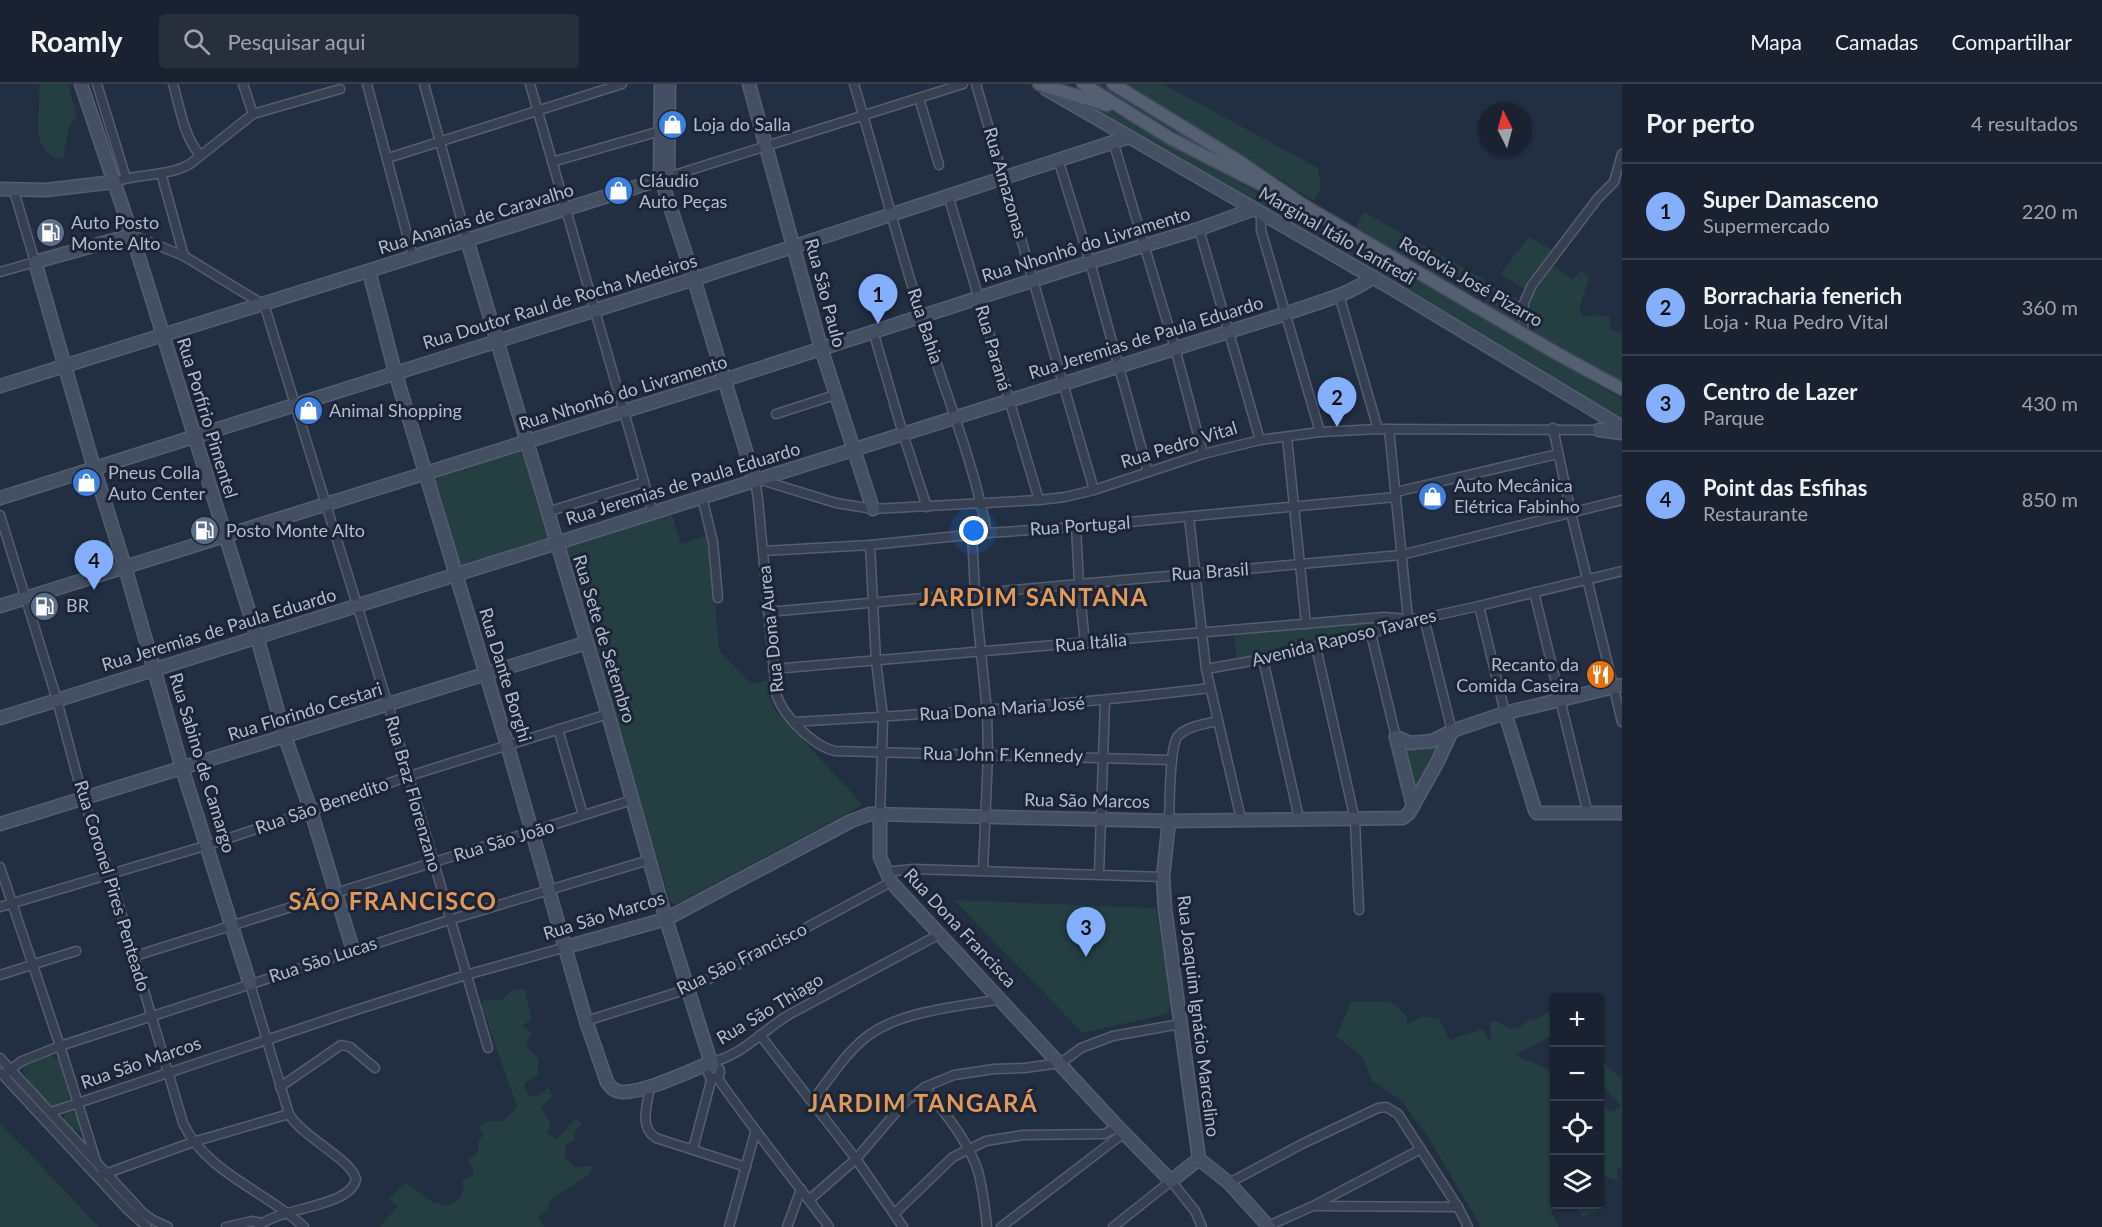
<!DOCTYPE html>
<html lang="pt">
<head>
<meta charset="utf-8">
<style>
  :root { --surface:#1a2231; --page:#272f3d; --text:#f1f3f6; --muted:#9fa4ab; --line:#383f4d; --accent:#84afff }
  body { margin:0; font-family:Lato,sans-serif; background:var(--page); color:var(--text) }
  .controls { position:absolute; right:18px; bottom:18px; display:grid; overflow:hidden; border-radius:6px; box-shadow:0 2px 4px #0004 }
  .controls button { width:54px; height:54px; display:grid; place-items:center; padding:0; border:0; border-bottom:2px solid var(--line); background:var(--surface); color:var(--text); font:30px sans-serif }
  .compass { position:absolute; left:1478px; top:18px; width:54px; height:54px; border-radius:50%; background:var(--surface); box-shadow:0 2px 4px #0004; rotate:354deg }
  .you { position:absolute; left:974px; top:447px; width:21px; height:21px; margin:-15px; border:4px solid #fff; border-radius:50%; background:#1a73e8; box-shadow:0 0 0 9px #1a73e833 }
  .badge { display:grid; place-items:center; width:39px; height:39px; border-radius:50%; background:var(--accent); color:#111; font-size:20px; font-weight:700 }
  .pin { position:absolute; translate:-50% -50px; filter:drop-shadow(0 2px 3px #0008) }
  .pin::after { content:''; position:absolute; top:32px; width:21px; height:18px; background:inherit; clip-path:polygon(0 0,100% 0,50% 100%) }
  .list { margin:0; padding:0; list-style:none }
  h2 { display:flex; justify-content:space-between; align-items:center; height:78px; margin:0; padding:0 24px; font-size:26px }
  h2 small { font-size:20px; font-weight:400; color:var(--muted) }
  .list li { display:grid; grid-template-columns:39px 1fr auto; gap:18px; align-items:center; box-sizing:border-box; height:96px; padding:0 24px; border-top:2px solid var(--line) }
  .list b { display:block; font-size:22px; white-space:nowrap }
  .list p { margin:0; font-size:20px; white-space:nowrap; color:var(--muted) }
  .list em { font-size:20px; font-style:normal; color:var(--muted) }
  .icon { flex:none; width:33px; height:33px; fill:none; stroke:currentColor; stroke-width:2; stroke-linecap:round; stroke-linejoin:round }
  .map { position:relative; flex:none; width:1622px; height:1143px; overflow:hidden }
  header { display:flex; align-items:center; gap:36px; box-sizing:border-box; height:84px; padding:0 30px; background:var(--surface); border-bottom:2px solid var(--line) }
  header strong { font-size:28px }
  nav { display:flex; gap:33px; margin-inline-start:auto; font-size:21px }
  .search { width:420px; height:54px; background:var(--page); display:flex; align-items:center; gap:15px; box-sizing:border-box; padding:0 21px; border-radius:6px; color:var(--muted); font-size:22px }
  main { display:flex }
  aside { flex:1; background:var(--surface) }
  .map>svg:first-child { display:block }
</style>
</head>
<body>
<header>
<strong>Roamly</strong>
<div class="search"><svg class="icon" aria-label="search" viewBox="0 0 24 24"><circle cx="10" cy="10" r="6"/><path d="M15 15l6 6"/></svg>Pesquisar aqui</div>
<nav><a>Mapa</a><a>Camadas</a><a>Compartilhar</a></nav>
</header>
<main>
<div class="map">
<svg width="1622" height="1143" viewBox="0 0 1622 1143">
  <rect width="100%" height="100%" fill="#222e41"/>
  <g fill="#243e42">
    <path d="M39 0H68L77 32 69 43 63 75C26 69 42 27 39 0Z"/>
    <path d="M1089 0H1102L1235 78 1231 83Z"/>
    <path d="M1121 0H1163L1318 84 1321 105 1314 117 1245 73Z"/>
    <path d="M1066 10C1133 31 1190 71 1251 105 1376 173 1500 242 1622 315V339L1153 57 1134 49Z"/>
    <path d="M1364 128 1485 196V207L1481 215 1401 170 1356 143Z"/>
    <path d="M1529 153 1554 167 1525 205 1500 190Z"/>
    <path d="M1554 182 1572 196 1582 186 1589 194 1579 224 1584 233 1595 231 1609 232 1611 246 1622 248V299L1534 248V228L1526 227 1532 209Z"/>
    <path d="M1493 203 1519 216 1517 238 1484 219Z"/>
    <path d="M523 365 548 454 460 483 433 392Z"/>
    <path d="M671 429 681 460 708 451 710 455 719 566 750 599 768 597 770 615 776 627 863 721 676 820 672 819 669 814 562 461Z"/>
    <path d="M1375 538 1388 539 1377 544 1237 577 1234 549Z"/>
    <path d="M1436 660 1439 664 1416 708 1404 663Z"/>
    <path d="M954 816 1156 824 1172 922 1166 930 1083 949Z"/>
    <path d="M524 905C529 915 528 924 532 935L522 942 531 948 526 962 538 975V990L524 1000 528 1011 536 1013 549 1004 552 1013 541 1024 551 1040 547 1049 557 1055 576 1034 582 1040 574 1048 575 1056 566 1061 565 1073 575 1083 593 1082 589 1091 551 1115 547 1127 538 1133 545 1143H379L398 1122 389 1115 405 1098 432 1118 448 1122 459 1115 464 1107 462 1097 473 1092V1084L467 1076 476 1070 479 1064 478 1058 483 1051 479 1042 488 1037H503L517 1023 485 931 480 922 484 916H501L513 906Z"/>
    <path d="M1351 918H1391L1407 932V940L1423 932 1439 935 1450 956 1483 945 1489 957 1492 954 1490 944V938H1498L1512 945 1519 944 1526 937 1538 934 1554 925V950L1515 971 1554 988V1120L1562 1121 1551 1128 1559 1143H1481L1430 1056 1402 1017 1372 996 1362 973 1336 952Z"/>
    <path d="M50 972C53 973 57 973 60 976 66 982 71 1008 68 1016 64 1018 59 1022 55 1023 44 1024 22 992 23 982Z"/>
    <path d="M1602 977 1622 996V1083L1617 1085 1618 1096 1602 1092V1126L1582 1133 1574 1121 1600 1120V1019L1611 1028 1621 1022 1600 998V979Z"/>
    <path d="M71 1027C79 1030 83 1040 82 1048L69 1044 64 1039V1030Z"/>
    <path d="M0 1039 99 1143H0Z"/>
  </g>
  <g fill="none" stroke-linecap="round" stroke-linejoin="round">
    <defs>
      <g id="street">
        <path d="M97 0 126 94"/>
        <path d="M173 0C180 24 184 53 200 71"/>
        <path d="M243 0 253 30"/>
        <path d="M367 0 413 173"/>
        <path d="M424 0 467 156"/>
        <path d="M530 0 653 429"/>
        <path d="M854 0C877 77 897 155 921 231 943 304 973 374 987 449"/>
        <path d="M976 0 1094 406"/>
        <path d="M919 14 939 81"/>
        <path d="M1113 57 1175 264 1203 370"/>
        <path d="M388 74 622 0"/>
        <path d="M1058 75 1090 178 1148 388"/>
        <path d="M552 78 664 46"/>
        <path d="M161 89 184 172"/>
        <path d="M668 93 963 0"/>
        <path d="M114 98C139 89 167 93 190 80L253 30 340 5"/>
        <path d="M948 111 1039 416"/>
        <path d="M1261 129V146L1320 348"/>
        <path d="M1199 145 1260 356"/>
        <path d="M132 151 184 172 259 218 264 220 388 621 488 964"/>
        <path d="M0 188 35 178 14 107"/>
        <path d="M1339 211 1378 345"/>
        <path d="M873 247 903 350 927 423"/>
        <path d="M1523 248 1524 219 1532 201 1598 114 1614 98 1622 70"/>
        <path d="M776 330 835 311"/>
        <path d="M1553 344 1571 429 1622 638"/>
        <path d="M1389 345 1408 535"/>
        <path d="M1287 353 1306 540"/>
        <path d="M761 396 836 419 873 425 1039 416 1065 413 1094 406 1203 370 1260 356 1320 348 1378 345 1599 346"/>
        <path d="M755 397 758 415 776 609C782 631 813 662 835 667L1172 676"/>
        <path d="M1396 408 1558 370"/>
        <path d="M702 413 713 458 718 514"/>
        <path d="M547 428 644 398"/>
        <path d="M0 431 57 616 83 714 110 791 183 1039C206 1089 266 1107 304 1143"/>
        <path d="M1189 433 1206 585 1241 735"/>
        <path d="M1076 443 1079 499 1085 560"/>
        <path d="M972 450 975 509 987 627 988 671 983 787"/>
        <path d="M870 461 876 577 883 633 880 730"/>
        <path d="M763 467 870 461 987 449 1076 443 1396 413"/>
        <path d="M1534 508 1588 730"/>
        <path d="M1479 522 1505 629"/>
        <path d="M768 528 1401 471 1622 416"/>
        <path d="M1424 534 1452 647"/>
        <path d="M1371 550 1396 653"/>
        <path d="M1316 563 1355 736 1359 826"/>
        <path d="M1263 575 1299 734"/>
        <path d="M773 585 1384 533 1408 535"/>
        <path d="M1206 585 1263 575 1371 550 1408 535 1424 534 1479 522 1622 487"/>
        <path d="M794 638C933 630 1072 621 1210 604"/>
        <path d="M558 645 583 731"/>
        <path d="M1169 737C1170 720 1169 663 1178 652 1187 642 1206 640 1218 637"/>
        <path d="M0 783 60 962 96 1077"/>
        <path d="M885 788 913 785 1163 793"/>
        <path d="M1099 790 1105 617"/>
        <path d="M0 823 208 761 311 727 409 692 608 630"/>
        <path d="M135 872 632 716"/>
        <path d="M0 891 76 867"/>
        <path d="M250 900 289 1030C302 1053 351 1075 356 1095 351 1124 277 1123 258 1143"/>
        <path d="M586 937 688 905 733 883 891 798"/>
        <path d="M760 951 856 1075 903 1143"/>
        <path d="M0 974 143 1129 153 1136 168 1143"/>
        <path d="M712 978C743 971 763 946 790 930L940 850"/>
        <circle cx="714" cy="988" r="6"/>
        <path d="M1 989 128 1126 147 1143"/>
        <path d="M3 991 22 977 60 962 449 836 649 776"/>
        <path d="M717 993C752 1044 792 1093 829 1143"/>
        <path d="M650 1002C648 1020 638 1042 656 1054L746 1083"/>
        <path d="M280 1003 341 961 350 963 375 984"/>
        <path d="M925 1003C944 1029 968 1056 978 1087 983 1105 985 1124 987 1143"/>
        <path d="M812 1017C829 996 845 970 865 954 900 926 959 923 1001 915"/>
        <path d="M51 1028 353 927 466 891 566 863"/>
        <path d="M693 1065 712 993"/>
        <path d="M102 1091 193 1058 289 1030"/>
        <path d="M1229 1099 1302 1060 1378 1024 1386 1023 1398 1030 1458 1123 1468 1143"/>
        <path d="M809 1116 856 1075 904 1019 925 1003 954 991 994 985 1024 984 1061 979 1081 964 1113 952 1180 940"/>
        <path d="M1314 1122 1458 1123"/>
        <path d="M894 1130 953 1073 986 1057 1023 1051 1104 1050 1118 1043"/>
        <path d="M1268 1142 1313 1122 1421 1065"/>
        <path d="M226 1143 252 1137 262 1139"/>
        <path d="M729 1143 755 1049"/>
        <path d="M787 1143 801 1105"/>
        <path d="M1001 1143 1124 1049"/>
        <path d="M1113 1143 1171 1097 1195 1127 1202 1143"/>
      </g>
      <g id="secondary">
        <path d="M81 0 132 151 257 553 285 653 311 727 353 866"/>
        <path d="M661 0 660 96 664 104 694 195 755 397"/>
        <path d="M749 0 821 264 873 425"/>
        <path d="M1046 5 1393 205 1622 343"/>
        <path d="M0 105 46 106 114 98"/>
        <path d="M132 151 35 178 94 384 125 483 182 684 250 900"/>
        <path d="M467 156 608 630 666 835 712 982"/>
        <path d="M369 187 395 288 507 660 586 937 607 998C611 1004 614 1007 622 1008 644 1009 690 987 712 978"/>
        <path d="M0 302 668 93 669 0"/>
        <path d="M1599 346 1622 349"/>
        <path d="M0 414 694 195 1129 53"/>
        <path d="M0 522 724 296 1090 178 1199 145 1254 125"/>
        <path d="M1505 629 1535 726 1537 729H1622"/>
        <path d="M0 634 1285 230C1314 219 1348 212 1373 193"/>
        <path d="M1396 653 1410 659 1432 657 1452 647 1505 629 1622 601"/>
        <path d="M1396 653 1413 722"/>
        <path d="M880 730V773L891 798 1118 1043 1171 1097 1199 1075"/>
        <path d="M1169 737 1163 793 1165 825 1199 1075"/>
        <path d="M0 740 586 559"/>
        <path d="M566 863 666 835 851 737 870 730 1169 737 1403 734 1409 729 1437 679 1452 647"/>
        <path d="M1199 1075 1229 1099 1269 1143"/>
      </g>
      <g id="primary">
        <path d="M1039 0 1107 21"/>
        <path d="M1083 0 1170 54 1270 105"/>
        <path d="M1113 0 1237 76 1303 121 1556 269 1622 305"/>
      </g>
    </defs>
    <use href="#street" stroke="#545e6f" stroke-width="11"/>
    <use href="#secondary" stroke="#545e6f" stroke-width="15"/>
    <use href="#primary" stroke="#40495a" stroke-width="15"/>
    <use href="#street" stroke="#364051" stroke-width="8"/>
    <use href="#secondary" stroke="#444f64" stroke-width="12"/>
    <use href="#primary" stroke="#545f71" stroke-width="12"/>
  </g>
  <defs>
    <symbol id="shop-disc" viewBox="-11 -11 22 22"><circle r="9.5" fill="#3f7fe0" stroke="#1b2536"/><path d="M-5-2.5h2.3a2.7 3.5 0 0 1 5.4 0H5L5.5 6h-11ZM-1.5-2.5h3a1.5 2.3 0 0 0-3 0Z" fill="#fff"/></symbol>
    <symbol id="fuel-disc" viewBox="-11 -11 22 22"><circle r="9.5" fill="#5c6f8a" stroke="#1b2536"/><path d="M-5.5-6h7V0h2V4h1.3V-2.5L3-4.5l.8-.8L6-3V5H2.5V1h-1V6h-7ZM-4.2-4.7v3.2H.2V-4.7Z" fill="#fff"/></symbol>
    <symbol id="restaurant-disc" viewBox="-11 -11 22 22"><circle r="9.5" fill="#e8710a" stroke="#1b2536"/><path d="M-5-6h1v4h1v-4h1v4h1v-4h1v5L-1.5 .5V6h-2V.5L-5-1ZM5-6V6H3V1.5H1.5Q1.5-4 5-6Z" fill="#fff"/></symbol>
  </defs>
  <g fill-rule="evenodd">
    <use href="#shop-disc" x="656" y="24" width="33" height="33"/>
    <use href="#shop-disc" x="602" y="90" width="33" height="33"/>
    <use href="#fuel-disc" x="34" y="132" width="33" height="33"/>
    <use href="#shop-disc" x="292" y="310" width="33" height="33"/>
    <use href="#shop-disc" x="70" y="382" width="33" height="33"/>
    <use href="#shop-disc" x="1416" y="396" width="33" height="33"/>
    <use href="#fuel-disc" x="188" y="430" width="33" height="33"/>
    <use href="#fuel-disc" x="28" y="506" width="33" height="33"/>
    <use href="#restaurant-disc" x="1584" y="574" width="33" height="33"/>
  </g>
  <g text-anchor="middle" stroke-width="6" stroke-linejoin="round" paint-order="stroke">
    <g font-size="18" fill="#b3bbcc" stroke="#1b2536" text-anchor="start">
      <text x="693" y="47">Loja do Salla</text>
      <text x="639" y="103">Cláudio<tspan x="639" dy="21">Auto Peças</tspan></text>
      <text x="71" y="145">Auto Posto<tspan x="71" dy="21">Monte Alto</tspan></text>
      <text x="329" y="333">Animal Shopping</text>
      <text x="108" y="395">Pneus Colla<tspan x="108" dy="21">Auto Center</tspan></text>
      <text x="1454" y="408">Auto Mecânica<tspan x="1454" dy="21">Elétrica Fabinho</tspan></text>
      <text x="226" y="453">Posto Monte Alto</text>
      <text x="66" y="528">BR</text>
      <text x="1579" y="587" text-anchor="end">Recanto da<tspan x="1579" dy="21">Comida Caseira</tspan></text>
    </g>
    <g font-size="18" fill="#b3bbcc" stroke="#1b2536">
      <text transform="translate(1005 99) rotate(74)" y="6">Rua Amazonas</text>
      <text transform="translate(476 135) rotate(-17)" y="6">Rua Ananias de Caravalho</text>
      <text transform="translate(1337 152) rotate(30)" y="6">Marginal Itálo Lanfredi</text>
      <text transform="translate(1086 161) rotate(-17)" y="6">Rua Nhonhô do Livramento</text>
      <text transform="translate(1471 198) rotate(30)" y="6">Rodovia José Pizarro</text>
      <text transform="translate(825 209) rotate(75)" y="6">Rua São Paulo</text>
      <text transform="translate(560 218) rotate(-17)" y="6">Rua Doutor Raul de Rocha Medeiros</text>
      <text transform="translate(925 242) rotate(72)" y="6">Rua Bahia</text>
      <text transform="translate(1146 254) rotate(-17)" y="6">Rua Jeremias de Paula Eduardo</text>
      <text transform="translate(993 264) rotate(74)" y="6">Rua Paraná</text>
      <text transform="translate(623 309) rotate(-17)" y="6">Rua Nhonhô do Livramento</text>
      <text transform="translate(207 334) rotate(73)" y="6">Rua Porfírio Pimentel</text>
      <text transform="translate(1179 361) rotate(-17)" y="6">Rua Pedro Vital</text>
      <text transform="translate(683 400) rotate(-17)" y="6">Rua Jeremias de Paula Eduardo</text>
      <text transform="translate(1080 442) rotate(-4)" y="6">Rua Portugal</text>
      <text transform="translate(1210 488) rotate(-4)" y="6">Rua Brasil</text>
      <text transform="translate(771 545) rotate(-96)" y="6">Rua Dona Aurea</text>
      <text transform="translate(219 546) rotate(-17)" y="6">Rua Jeremias de Paula Eduardo</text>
      <text transform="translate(1344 554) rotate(-14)" y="6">Avenida Raposo Tavares</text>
      <text transform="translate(604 555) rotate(73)" y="6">Rua Sete de Setembro</text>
      <text transform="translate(1091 559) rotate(-5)" y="6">Rua Itália</text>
      <text transform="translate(505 591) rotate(73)" y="6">Rua Dante Borghi</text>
      <text transform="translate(1002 625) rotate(-4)" y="6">Rua Dona Maria José</text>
      <text transform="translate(305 628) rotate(-17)" y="6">Rua Florindo Cestari</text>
      <text transform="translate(1003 671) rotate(1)" y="6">Rua John F Kennedy</text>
      <text transform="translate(202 679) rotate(73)" y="6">Rua Sabino de Camargo</text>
      <text transform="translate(413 710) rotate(74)" y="6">Rua Braz Florenzano</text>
      <text transform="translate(1087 717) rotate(1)" y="6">Rua São Marcos</text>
      <text transform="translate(322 722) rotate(-19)" y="6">Rua São Benedito</text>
      <text transform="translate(504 757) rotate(-17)" y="6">Rua São João</text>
      <text transform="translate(112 802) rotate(73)" y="6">Rua Coronel Pires Penteado</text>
      <text transform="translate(604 832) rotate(-17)" y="6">Rua São Marcos</text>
      <text transform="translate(960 844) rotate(47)" y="6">Rua Dona Francisca</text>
      <text transform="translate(742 875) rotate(-26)" y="6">Rua São Francisco</text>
      <text transform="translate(323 876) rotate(-18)" y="6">Rua São Lucas</text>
      <text transform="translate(770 925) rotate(-31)" y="6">Rua São Thiago</text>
      <text transform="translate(1198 932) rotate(83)" y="6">Rua Joaquim Ignácio Marcelino</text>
      <text transform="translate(141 979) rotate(-19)" y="6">Rua São Marcos</text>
    </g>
    <g font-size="24" font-weight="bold" letter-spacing="1.5" fill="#e09959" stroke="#1b2536">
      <text x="1034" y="522">JARDIM SANTANA</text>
      <text x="393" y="826">SÃO FRANCISCO</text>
      <text x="923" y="1028">JARDIM TANGARÁ</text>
    </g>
  </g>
</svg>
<div class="controls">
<button>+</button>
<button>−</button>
<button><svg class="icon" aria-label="locate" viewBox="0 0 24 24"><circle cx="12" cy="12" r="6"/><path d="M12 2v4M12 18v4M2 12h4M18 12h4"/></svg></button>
<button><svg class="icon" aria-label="layers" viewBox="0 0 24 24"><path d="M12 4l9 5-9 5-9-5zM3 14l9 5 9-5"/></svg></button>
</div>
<svg class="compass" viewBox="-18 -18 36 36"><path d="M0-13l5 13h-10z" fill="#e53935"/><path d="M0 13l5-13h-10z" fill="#9fa4ab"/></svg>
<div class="you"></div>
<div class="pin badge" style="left:878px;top:240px">1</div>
<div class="pin badge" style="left:1337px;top:343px">2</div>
<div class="pin badge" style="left:1086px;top:873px">3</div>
<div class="pin badge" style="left:94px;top:506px">4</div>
</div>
<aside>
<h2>Por perto<small>4 resultados</small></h2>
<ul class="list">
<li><span class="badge">1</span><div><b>Super Damasceno</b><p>Supermercado</p></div><em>220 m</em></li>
<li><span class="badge">2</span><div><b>Borracharia fenerich</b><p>Loja · Rua Pedro Vital</p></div><em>360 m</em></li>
<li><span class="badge">3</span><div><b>Centro de Lazer</b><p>Parque</p></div><em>430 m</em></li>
<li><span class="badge">4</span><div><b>Point das Esfihas</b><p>Restaurante</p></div><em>850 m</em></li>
</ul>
</aside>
</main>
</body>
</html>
